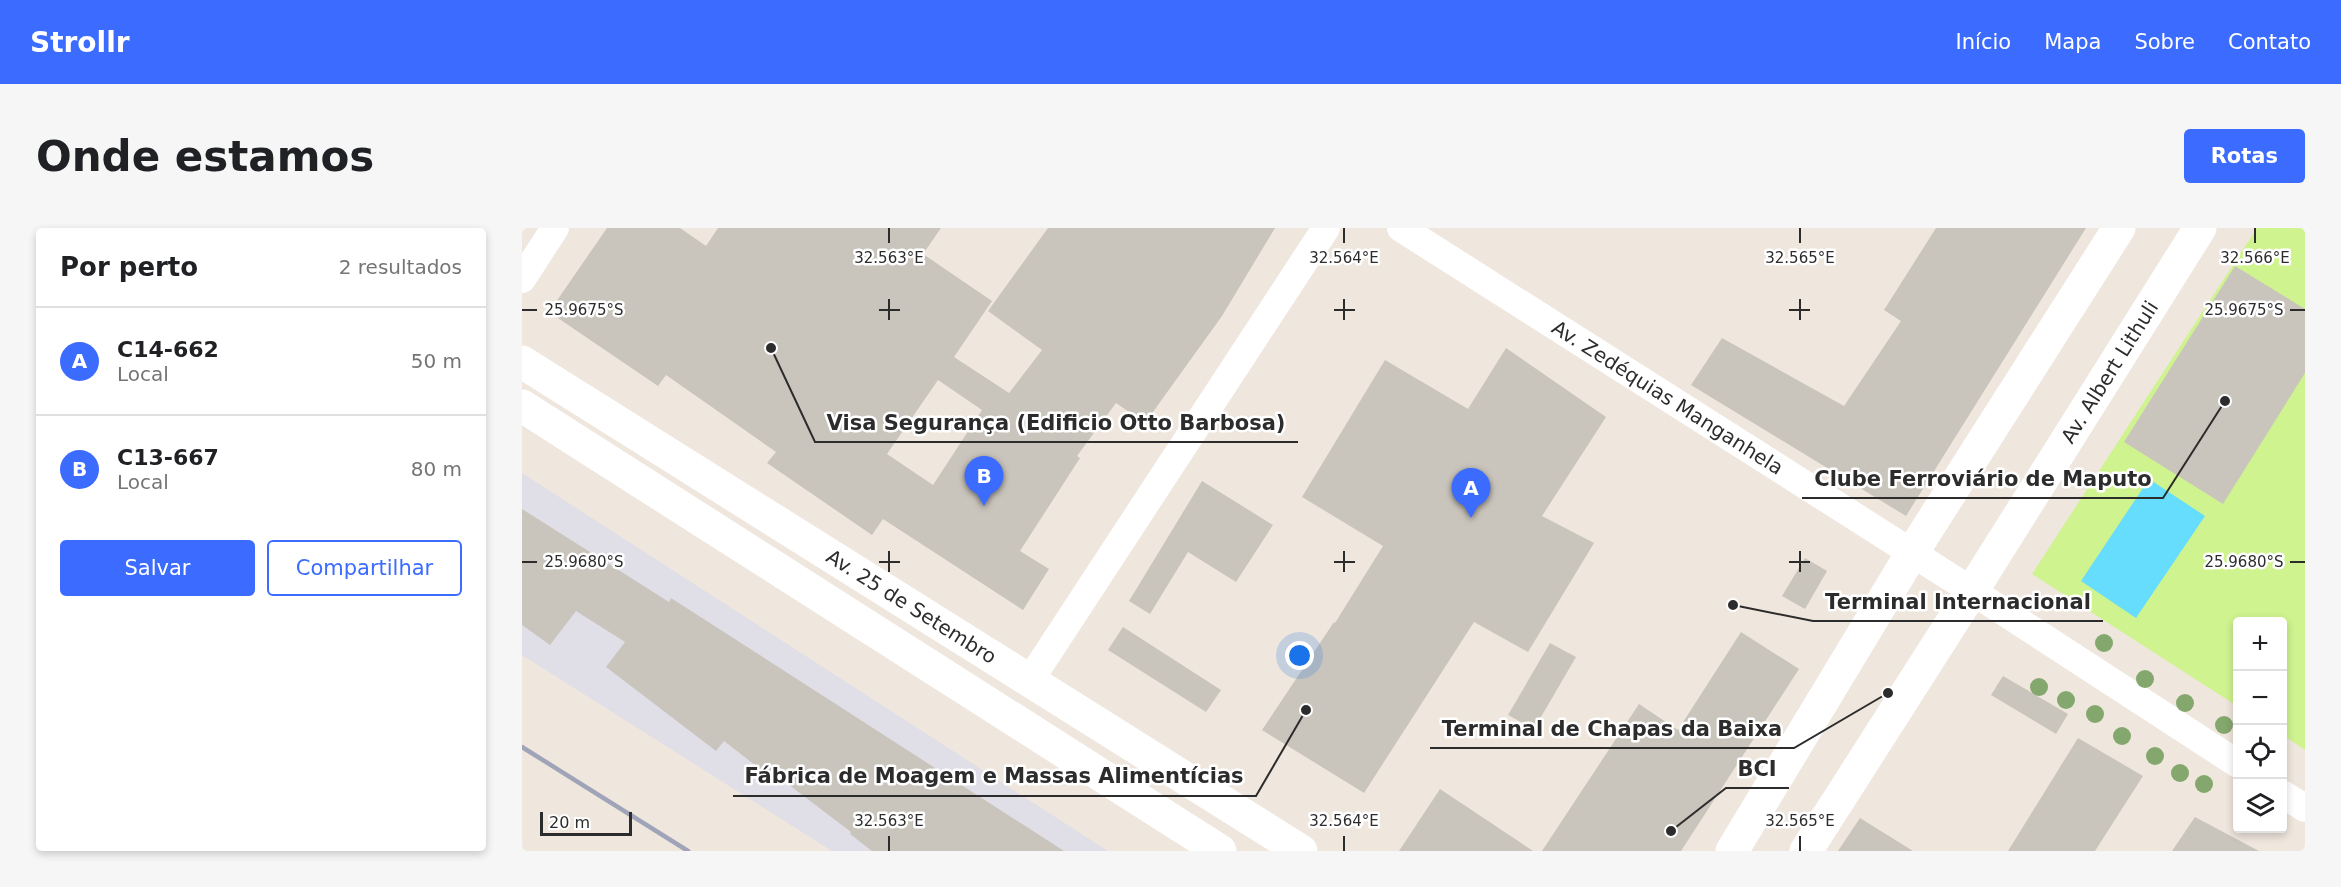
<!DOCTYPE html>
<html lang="pt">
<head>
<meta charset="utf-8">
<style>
  :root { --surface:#fff; --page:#f6f6f6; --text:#202124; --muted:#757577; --line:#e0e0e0; --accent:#3b6bff }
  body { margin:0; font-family:"DejaVu Sans",sans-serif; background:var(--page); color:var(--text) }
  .controls { position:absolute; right:18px; bottom:18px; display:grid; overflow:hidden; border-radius:6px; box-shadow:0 3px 9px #0003 }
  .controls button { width:54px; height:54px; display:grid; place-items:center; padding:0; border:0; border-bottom:2px solid var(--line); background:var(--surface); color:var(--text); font:30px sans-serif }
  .scale { position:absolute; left:18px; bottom:15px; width:92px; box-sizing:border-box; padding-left:6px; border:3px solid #2c2c2c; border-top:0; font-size:16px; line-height:21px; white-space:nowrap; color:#2c2c2c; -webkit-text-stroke:4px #fff; paint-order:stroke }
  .you { position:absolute; left:778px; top:428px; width:21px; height:21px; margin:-15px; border:4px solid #fff; border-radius:50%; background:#1a73e8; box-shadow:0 0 0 9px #1a73e833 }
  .badge { display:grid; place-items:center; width:39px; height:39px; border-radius:50%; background:var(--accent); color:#fff; font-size:20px; font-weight:700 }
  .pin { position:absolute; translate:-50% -50px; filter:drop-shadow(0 2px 3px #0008) }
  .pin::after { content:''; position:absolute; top:32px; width:21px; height:18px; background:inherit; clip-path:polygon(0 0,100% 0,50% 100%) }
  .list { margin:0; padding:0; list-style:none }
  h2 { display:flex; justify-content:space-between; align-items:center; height:78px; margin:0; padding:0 24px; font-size:26px }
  h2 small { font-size:20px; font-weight:400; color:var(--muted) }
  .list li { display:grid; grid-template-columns:39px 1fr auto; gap:18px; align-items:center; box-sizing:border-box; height:108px; padding:0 24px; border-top:2px solid var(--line) }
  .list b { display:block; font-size:22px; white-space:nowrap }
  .list p { margin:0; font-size:20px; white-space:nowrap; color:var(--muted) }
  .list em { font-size:20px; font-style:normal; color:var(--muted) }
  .actions { display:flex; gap:12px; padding:18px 24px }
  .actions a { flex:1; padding:14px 0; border:2px solid var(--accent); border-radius:6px; text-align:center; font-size:21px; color:var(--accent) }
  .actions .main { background:var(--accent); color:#fff }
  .icon { flex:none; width:33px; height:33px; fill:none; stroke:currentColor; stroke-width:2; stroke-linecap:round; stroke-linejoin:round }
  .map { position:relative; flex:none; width:1783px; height:623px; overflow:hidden; border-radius:6px }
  header { display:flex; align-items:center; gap:36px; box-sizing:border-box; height:84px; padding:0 30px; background:var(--accent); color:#fff }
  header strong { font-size:28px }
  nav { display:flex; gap:33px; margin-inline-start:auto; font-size:21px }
  .intro { display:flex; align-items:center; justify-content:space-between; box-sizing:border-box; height:144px; padding:0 36px }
  h1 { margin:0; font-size:42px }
  .button { padding:15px 27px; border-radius:6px; background:var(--accent); color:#fff; font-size:21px; font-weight:700 }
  main { display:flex; gap:36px; padding:0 36px }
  aside { flex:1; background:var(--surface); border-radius:6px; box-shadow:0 3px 9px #0003 }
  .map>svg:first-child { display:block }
</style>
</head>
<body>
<header>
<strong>Strollr</strong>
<nav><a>Início</a><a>Mapa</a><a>Sobre</a><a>Contato</a></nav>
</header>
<div class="intro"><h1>Onde estamos</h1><a class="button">Rotas</a></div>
<main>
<aside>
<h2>Por perto<small>2 resultados</small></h2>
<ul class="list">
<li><span class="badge">A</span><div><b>C14-662</b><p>Local</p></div><em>50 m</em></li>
<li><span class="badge">B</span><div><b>C13-667</b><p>Local</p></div><em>80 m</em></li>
</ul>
<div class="actions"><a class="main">Salvar</a><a>Compartilhar</a></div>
</aside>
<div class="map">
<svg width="1783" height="623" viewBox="0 0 1783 623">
  <rect width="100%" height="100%" fill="#efe6dd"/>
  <path fill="#e0dee7" d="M0 245 586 623H310L0 427Z"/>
  <path fill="#cff38f" d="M1735 0H1783V522L1761 507 1760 394H1716L1715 478 1510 346Z"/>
  <path fill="#66ddfc" d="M1627 251 1683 288 1614 390 1559 353Z"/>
  <g fill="#cac5bc" fill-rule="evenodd">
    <path d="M85 0H158L184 18 196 0H419L401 26 470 73 432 129 487 165 520 122 466 83 526 0H753L700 88 623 195 594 175 555 228 558 230 498 323 527 341 501 382 361 291 350 307 245 235 254 224 144 147 136 158 27 84ZM416 152 460 182 411 257 365 226Z"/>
    <path d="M1414 0H1564L1384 288 1169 157 1200 110 1322 178 1379 93 1362 82Z"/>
    <path d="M1713 38 1783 81V145L1701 276 1602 214Z"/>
    <path d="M984 120 1084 189 1020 288 1072 315 1006 424 952 394 842 565 740 502 812 394 813 395 861 318 780 269 863 132 946 181Z"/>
    <path d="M680 253 751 297 714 354 666 324 628 386 607 373Z"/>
    <path d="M0 281 147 374 149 370 542 623H350L328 606 329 604 250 544 247 548 202 513 194 523 84 439 103 414 54 383 28 417 0 397Z"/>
    <path d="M1283 330 1305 343 1283 381 1260 368Z"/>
    <path d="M601 399 699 462 684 484 586 422Z"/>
    <path d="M1219 404 1277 441 1159 623H1020L1117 476 1156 502Z"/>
    <path d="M1028 415 1054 429 1012 501 986 487Z"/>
    <path d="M1481 448 1546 486 1534 506 1469 467Z"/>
    <path d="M1556 510 1621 548 1573 623H1486Z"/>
    <path d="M918 561 1011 623H877Z"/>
    <path d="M1673 589 1737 623H1650Z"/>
    <path d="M1338 590 1391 623H1316Z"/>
  </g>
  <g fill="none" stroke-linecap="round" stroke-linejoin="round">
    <g stroke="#fff" stroke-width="28">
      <path id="s1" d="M879 0 1450 363 1716 536"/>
      <path d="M0 51 33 0"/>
      <path d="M508 452 804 0"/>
      <path d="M1760 566 1783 580"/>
    </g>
    <g stroke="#fff" stroke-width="33">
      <path d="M1210 623 1390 325 1597 0"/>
      <path id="s2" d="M1284 623 1450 363 1678 0"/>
    </g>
    <g stroke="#fff" stroke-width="33">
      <path id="s3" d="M0 134 779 623"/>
      <path d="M0 178 698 623"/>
    </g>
    <path stroke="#9fa4b9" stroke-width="4.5" d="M0 519 166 623"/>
  </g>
  <g fill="#84a76e">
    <circle cx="1582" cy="415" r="9"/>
    <circle cx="1623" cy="451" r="9"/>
    <circle cx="1517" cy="459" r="9"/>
    <circle cx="1544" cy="472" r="9"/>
    <circle cx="1663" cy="475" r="9"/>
    <circle cx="1573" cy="486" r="9"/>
    <circle cx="1702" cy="497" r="9"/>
    <circle cx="1600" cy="508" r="9"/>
    <circle cx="1633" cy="528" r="9"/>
    <circle cx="1658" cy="545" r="9"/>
    <circle cx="1682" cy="556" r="9"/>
  </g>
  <path fill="none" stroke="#2c2c2c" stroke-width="2" d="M367 0V15M822 0V15M1278 0V15M1733 0V15M367 71V92M822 71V92M1278 71V92M0 82H15M357 82H378M812 82H833M1267 82H1288M1768 82H1783M367 323V344M822 323V344M1278 323V344M0 334H15M357 334H378M812 334H833M1267 334H1288M1768 334H1783M367 608V623M822 608V623M1278 608V623"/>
  <g text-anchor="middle" stroke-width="5" stroke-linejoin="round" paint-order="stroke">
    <g font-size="20" fill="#2c2c2c" stroke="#fff">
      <text dy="7" stroke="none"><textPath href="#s2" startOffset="567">Av. Albert Lithuli</textPath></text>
      <text dy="7" stroke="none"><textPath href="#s1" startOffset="316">Av. Zedéquias Manganhela</textPath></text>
      <text dy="7" stroke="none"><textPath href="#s3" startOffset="460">Av. 25 de Setembro</textPath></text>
    </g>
  </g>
  <g font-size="15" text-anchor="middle" fill="#2c2c2c" stroke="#fff" stroke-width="5" stroke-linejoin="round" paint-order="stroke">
    <text x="367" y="35">32.563°E</text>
    <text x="822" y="35">32.564°E</text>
    <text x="1278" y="35">32.565°E</text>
    <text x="1733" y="35">32.566°E</text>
    <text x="62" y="87">25.9675°S</text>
    <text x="1722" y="87">25.9675°S</text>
    <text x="62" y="339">25.9680°S</text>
    <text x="1722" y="339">25.9680°S</text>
    <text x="367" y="598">32.563°E</text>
    <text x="822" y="598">32.564°E</text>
    <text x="1278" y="598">32.565°E</text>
  </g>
  <path fill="none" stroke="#2c2c2c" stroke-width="2" d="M249 120L293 214H776M1703 173L1641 270H1280M1211 377L1291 393H1581M1366 465L1272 520H908M1149 603L1204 560H1267M784 482L734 568H211"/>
  <g fill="#2c2c2c" stroke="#fff" stroke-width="2">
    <circle cx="249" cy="120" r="6"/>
    <circle cx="1703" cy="173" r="6"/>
    <circle cx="1211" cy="377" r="6"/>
    <circle cx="1366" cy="465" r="6"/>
    <circle cx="1149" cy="603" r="6"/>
    <circle cx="784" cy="482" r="6"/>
  </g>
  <g font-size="21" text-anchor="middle" font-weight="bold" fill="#2c2c2c" stroke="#fff" stroke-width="5" stroke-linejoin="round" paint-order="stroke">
    <text x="534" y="202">Visa Segurança (Edificio Otto Barbosa)</text>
    <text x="1461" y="258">Clube Ferroviário de Maputo</text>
    <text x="1436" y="381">Terminal Internacional</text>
    <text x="1090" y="508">Terminal de Chapas da Baixa</text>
    <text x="1235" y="548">BCI</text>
    <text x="472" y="555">Fábrica de Moagem e Massas Alimentícias</text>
  </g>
</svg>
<div class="controls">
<button>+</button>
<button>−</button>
<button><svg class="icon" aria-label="locate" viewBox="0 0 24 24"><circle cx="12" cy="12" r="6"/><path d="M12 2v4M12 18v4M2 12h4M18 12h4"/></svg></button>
<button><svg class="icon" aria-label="layers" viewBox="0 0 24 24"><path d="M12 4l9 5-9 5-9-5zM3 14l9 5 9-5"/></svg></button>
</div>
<div class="scale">20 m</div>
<div class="you"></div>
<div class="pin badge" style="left:949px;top:290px">A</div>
<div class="pin badge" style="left:462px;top:278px">B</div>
</div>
</main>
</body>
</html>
